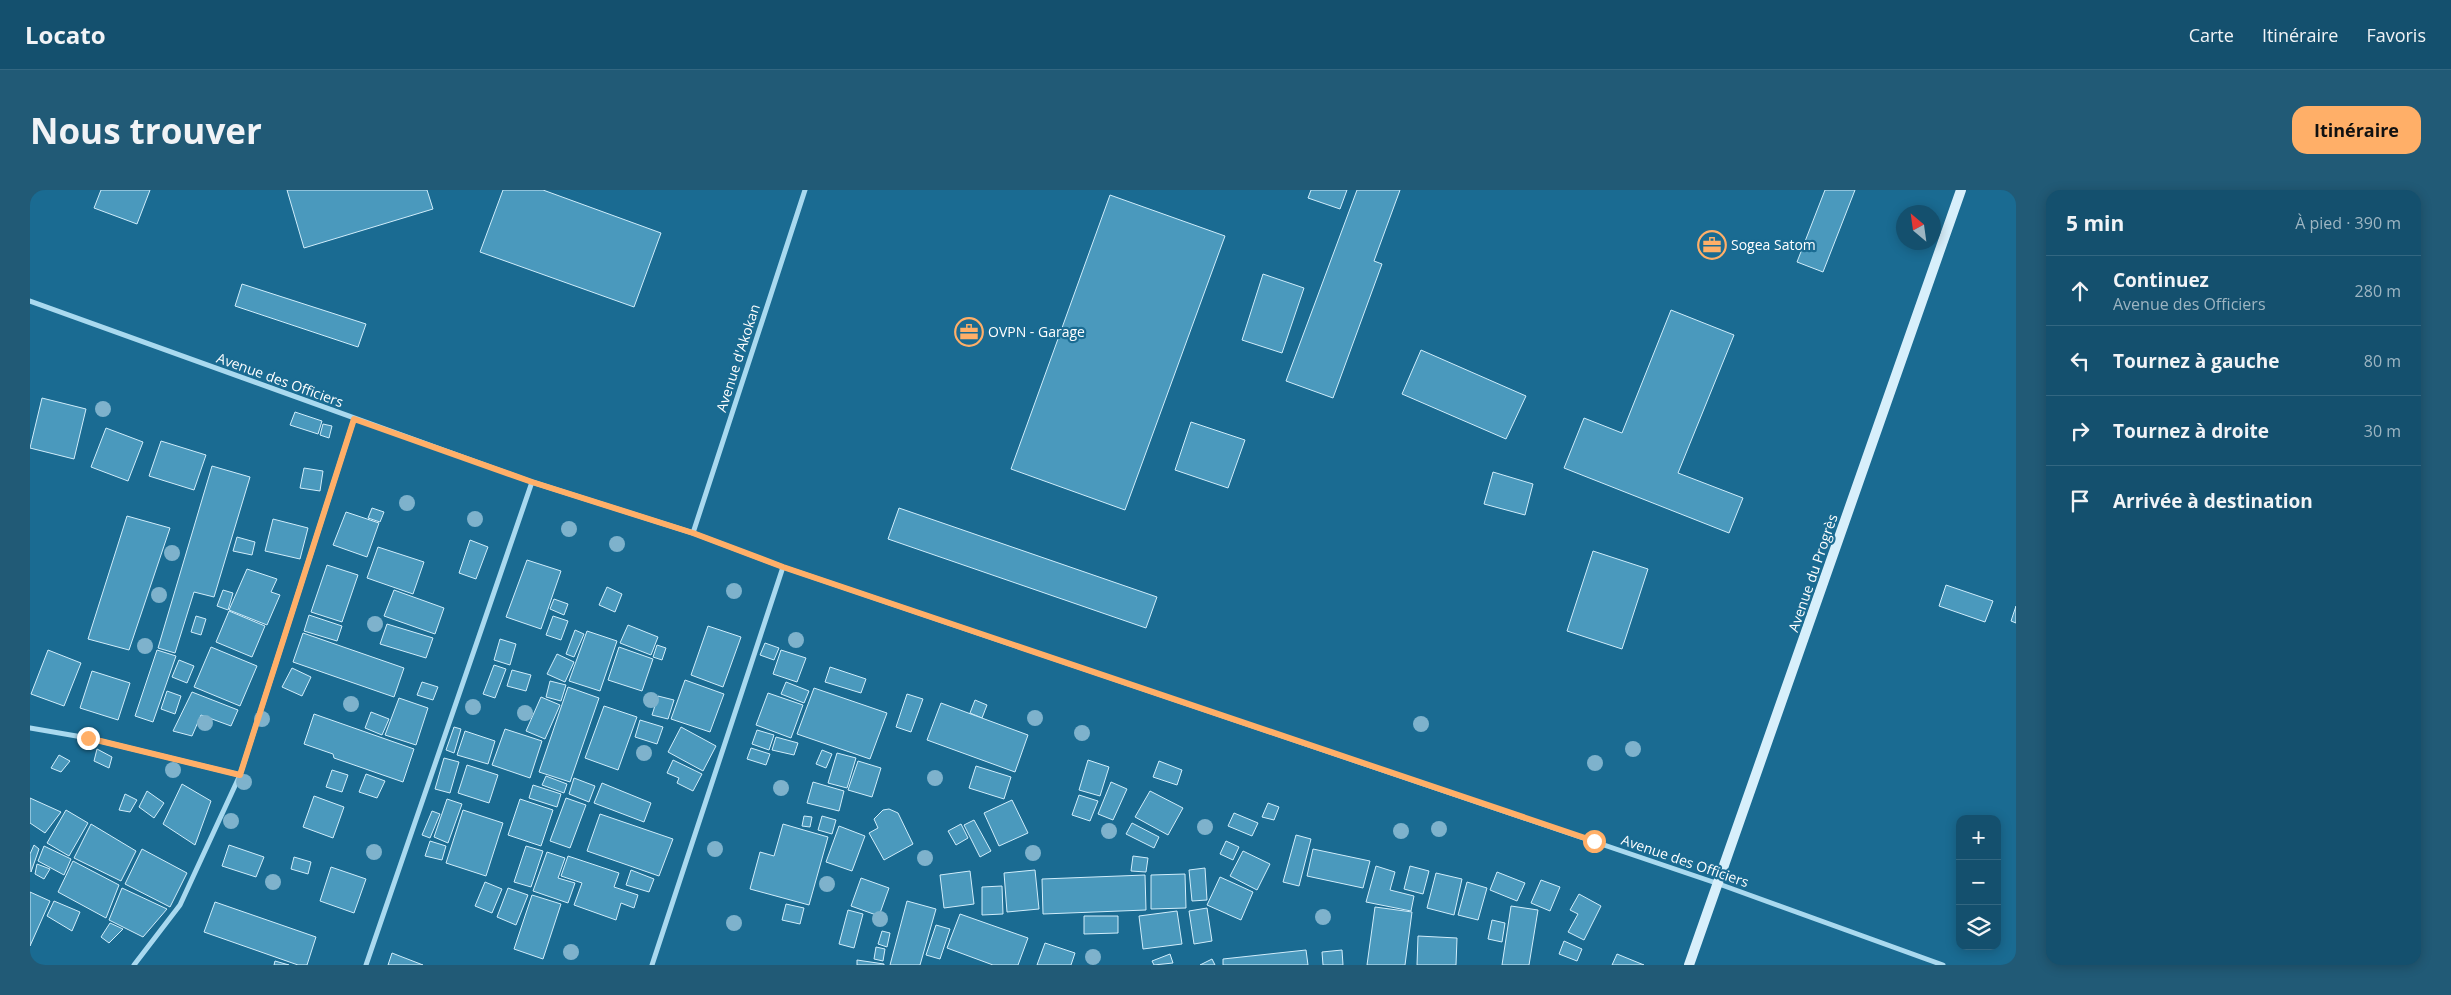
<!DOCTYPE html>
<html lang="fr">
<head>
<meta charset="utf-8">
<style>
  :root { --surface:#14506e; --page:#215a76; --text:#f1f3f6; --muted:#9db5c2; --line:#336781; --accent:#ffaf68 }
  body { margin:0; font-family:"Open Sans",sans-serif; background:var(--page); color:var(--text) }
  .controls { position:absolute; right:15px; bottom:15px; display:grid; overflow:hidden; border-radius:10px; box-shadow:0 2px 12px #0003 }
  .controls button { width:45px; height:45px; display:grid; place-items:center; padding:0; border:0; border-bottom:1px solid var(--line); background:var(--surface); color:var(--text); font:25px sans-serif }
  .compass { position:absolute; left:1866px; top:15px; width:45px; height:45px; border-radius:50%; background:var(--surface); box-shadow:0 2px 12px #0003; rotate:331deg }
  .stop { position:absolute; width:15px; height:15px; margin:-11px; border:4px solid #ffaf68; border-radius:50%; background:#fff }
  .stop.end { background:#ffaf68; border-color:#fff; box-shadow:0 1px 5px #0008 }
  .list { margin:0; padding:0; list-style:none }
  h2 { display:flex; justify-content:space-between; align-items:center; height:65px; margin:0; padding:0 20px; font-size:21px }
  h2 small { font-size:16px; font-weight:400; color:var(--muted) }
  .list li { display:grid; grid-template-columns:32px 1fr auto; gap:15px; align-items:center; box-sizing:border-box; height:70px; padding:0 20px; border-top:1px solid var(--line) }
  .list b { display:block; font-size:19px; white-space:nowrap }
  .list p { margin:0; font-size:16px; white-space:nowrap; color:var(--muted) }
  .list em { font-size:16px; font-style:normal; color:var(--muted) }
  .icon { flex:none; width:28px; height:28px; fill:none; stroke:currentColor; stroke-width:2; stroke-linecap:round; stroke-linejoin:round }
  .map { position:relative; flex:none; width:1986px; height:775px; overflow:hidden; border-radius:15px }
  header { display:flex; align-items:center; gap:30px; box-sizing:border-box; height:70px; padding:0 25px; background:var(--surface); border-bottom:1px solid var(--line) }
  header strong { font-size:24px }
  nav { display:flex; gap:28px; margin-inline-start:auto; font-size:18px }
  .intro { display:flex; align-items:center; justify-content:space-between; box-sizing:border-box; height:120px; padding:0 30px }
  h1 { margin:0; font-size:35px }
  .button { padding:12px 22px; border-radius:15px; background:var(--accent); color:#111; font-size:18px; font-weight:700 }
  main { display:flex; gap:30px; padding:0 30px }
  aside { flex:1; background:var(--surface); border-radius:15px; box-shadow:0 2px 12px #0003 }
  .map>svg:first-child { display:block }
</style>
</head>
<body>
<header>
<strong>Locato</strong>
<nav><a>Carte</a><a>Itinéraire</a><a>Favoris</a></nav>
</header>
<div class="intro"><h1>Nous trouver</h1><a class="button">Itinéraire</a></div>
<main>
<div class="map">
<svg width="1986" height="775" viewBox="0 0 1986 775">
  <rect width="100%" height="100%" fill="#1a6b92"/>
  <g fill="#4a99bd" stroke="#d0edfb">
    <path d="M71 0H120L107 34 64 18Z"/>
    <path d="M257 0H397L403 19 274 58Z"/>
    <path d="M473 0H513L631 43 604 117 450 62Z"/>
    <path d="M1281 0H1317L1310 19 1278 8Z"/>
    <path d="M1327 0H1370L1344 71 1352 74 1303 208 1256 191Z"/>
    <path d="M1795 0H1825L1793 82 1767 72Z"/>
    <path d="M1080 5 1195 46 1095 320 981 279Z"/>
    <path d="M1233 84 1274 98 1252 163 1212 150Z"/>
    <path d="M212 94 336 134 328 157 205 116Z"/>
    <path d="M1641 120 1704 145 1648 283 1713 308 1699 343 1534 278 1554 228 1592 243Z"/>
    <path d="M1391 160 1496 206 1476 249 1372 204Z"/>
    <path d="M12 208 56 219 44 269 0 258Z"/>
    <path d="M265 222 292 231 288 244 260 235Z"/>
    <path d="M1161 232 1215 250 1198 298 1145 280Z"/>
    <path d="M293 234 302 236 299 248 290 245Z"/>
    <path d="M76 238 113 252 98 291 61 277Z"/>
    <path d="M131 251 176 265 164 300 119 286Z"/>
    <path d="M182 276 220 287 184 407 164 402 145 463 128 458Z"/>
    <path d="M274 278 293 281 290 301 270 298Z"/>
    <path d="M1463 282 1503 294 1495 325 1454 314Z"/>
    <path d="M342 318 354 322 350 332 338 328Z"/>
    <path d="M869 318 1127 407 1116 438 858 349Z"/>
    <path d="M316 322 349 333 337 367 303 355Z"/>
    <path d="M97 326 140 338 99 460 58 449Z"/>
    <path d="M243 329 278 338 270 369 235 361Z"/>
    <path d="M207 347 225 352 222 365 203 361Z"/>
    <path d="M440 350 458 357 446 389 429 383Z"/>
    <path d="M348 357 394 372 383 404 337 388Z"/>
    <path d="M1563 361 1618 379 1592 459 1537 441Z"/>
    <path d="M497 370 531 381 511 439 476 427Z"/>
    <path d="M297 375 328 385 312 432 281 422Z"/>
    <path d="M217 379 247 389 241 402 250 405 237 435 199 420Z"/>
    <path d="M1916 395 1963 411 1955 432 1909 416Z"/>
    <path d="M577 397 592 404 585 422 569 415Z"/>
    <path d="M193 400 203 403 198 420 187 416Z"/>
    <path d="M364 400 414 418 405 444 354 426Z"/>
    <path d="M524 409 538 414 534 425 520 419Z"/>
    <path d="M1986 416V433L1981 431Z"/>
    <path d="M199 421 235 436 222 467 186 452Z"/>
    <path d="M279 425 312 436 307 451 274 441Z"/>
    <path d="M166 426 176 429 171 445 161 442Z"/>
    <path d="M523 426 538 431 531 450 516 445Z"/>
    <path d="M357 434 403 448 396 468 350 454Z"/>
    <path d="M598 435 628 447 621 465 590 453Z"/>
    <path d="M678 436 711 447 693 497 661 485Z"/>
    <path d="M545 440 554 444 544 467 536 464Z"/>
    <path d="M557 441 587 451 570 501 539 491Z"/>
    <path d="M273 443 374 478 364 507 263 472Z"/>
    <path d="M470 449 486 454 480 475 464 470Z"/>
    <path d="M735 453 749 458 744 470 730 465Z"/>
    <path d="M627 455 636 458 632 470 623 467Z"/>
    <path d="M181 457 227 476 210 516 164 497Z"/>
    <path d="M589 457 623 469 612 501 578 490Z"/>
    <path d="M18 460 51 473 34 516 1 504Z"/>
    <path d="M127 460 146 466 123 532 105 526Z"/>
    <path d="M751 460 776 468 767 492 743 484Z"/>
    <path d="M527 464 544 472 535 492 517 484Z"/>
    <path d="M149 470 164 476 157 493 142 487Z"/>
    <path d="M464 475 476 479 465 508 453 504Z"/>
    <path d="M800 477 836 489 831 503 795 492Z"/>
    <path d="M262 478 281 487 272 506 252 497Z"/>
    <path d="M482 480 501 485 496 501 477 496Z"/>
    <path d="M62 481 100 493 88 530 50 518Z"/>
    <path d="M655 490 694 504 680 542 641 529Z"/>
    <path d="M520 491 536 495 531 511 516 507Z"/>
    <path d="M392 492 408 497 403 510 387 505Z"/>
    <path d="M756 492 779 501 774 513 751 504Z"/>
    <path d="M538 497 569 508 540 592 509 582Z"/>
    <path d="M784 498 857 523 840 569 767 544Z"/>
    <path d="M137 501 151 506 145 524 131 519Z"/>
    <path d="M162 502 208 520 201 536 171 525 162 546 143 541Z"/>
    <path d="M738 503 773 515 761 548 726 535Z"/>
    <path d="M877 504 893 509 881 542 866 537Z"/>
    <path d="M628 506 644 510 638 529 622 525Z"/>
    <path d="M511 507 530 515 515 549 496 541Z"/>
    <path d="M369 508 398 518 386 555 355 545Z"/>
    <path d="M945 510 957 515 952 528 940 523Z"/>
    <path d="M911 513 998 545 985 582 897 550Z"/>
    <path d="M574 516 607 527 588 580 555 568Z"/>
    <path d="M341 522 359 529 352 545 335 538Z"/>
    <path d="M284 524 384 559 373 592 304 568 303 564 274 554Z"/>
    <path d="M610 530 633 537 627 554 605 547Z"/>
    <path d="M424 537 431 539 424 563 416 560Z"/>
    <path d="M651 537 686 556 673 581 638 562Z"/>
    <path d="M475 539 512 551 500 588 462 575Z"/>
    <path d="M727 540 744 545 739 560 722 554Z"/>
    <path d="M435 541 465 551 458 574 427 565Z"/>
    <path d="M746 547 768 553 764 565 742 560Z"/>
    <path d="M721 558 740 564 736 575 717 569Z"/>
    <path d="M67 559 82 567 79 578 64 571Z"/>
    <path d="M792 560 802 564 796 578 786 574Z"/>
    <path d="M807 563 826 568 817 598 798 593Z"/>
    <path d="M29 565 40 571 31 582 21 578Z"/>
    <path d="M414 568 429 572 420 603 405 599Z"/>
    <path d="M643 570 672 584 663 601 647 593 649 588 637 583Z"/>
    <path d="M1058 570 1079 577 1070 606 1049 600Z"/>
    <path d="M828 571 851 578 842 607 818 600Z"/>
    <path d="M1129 571 1152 580 1147 595 1123 587Z"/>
    <path d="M437 575 468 585 459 613 428 603Z"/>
    <path d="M946 576 981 587 974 609 939 598Z"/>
    <path d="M302 580 318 585 312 602 296 597Z"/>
    <path d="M336 584 355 591 347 608 329 602Z"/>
    <path d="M516 586 537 594 534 603 512 595Z"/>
    <path d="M544 588 565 596 559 612 539 604Z"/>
    <path d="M783 592 814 601 809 621 777 613Z"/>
    <path d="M1081 592 1097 599 1083 630 1068 624Z"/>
    <path d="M572 593 621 613 614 632 564 613Z"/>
    <path d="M152 594 181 611 165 655 133 634Z"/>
    <path d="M503 595 531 604 527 617 499 608Z"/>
    <path d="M117 601 134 613 124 628 109 617Z"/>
    <path d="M1120 601 1153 618 1138 645 1105 627Z"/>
    <path d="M95 604 107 610 100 622 89 620Z"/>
    <path d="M1049 605 1068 611 1060 631 1042 625Z"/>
    <path d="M284 606 314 617 303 648 273 637Z"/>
    <path d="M0 608 31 622 15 643 0 633Z"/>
    <path d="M536 608 556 615 540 658 520 651Z"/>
    <path d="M417 609 432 614 418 653 404 647Z"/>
    <path d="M490 609 523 620 511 656 478 645Z"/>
    <path d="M982 610 998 643 969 656 954 623Z"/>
    <path d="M1238 613 1249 617 1244 630 1232 627Z"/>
    <path d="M36 620 58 633 39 666 17 653Z"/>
    <path d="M433 620 473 633 456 686 416 673Z"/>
    <path d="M853 620 859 619 868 623 883 654 854 670 839 643 848 638 844 629Z"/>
    <path d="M402 621 410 624 400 648 392 645Z"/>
    <path d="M1204 623 1228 633 1222 646 1198 636Z"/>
    <path d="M570 624 643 649 629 686 557 661Z"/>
    <path d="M774 626 782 627 780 637 772 636Z"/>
    <path d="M792 626 806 630 802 644 788 640Z"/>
    <path d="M944 630 961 661 950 667 934 635Z"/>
    <path d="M1102 633 1129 647 1124 658 1096 644Z"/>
    <path d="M61 634 106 661 91 691 44 668Z"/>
    <path d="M753 634 798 647 779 715 720 699 730 662 744 666Z"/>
    <path d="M931 634 938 648 926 655 918 641Z"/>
    <path d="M809 636 835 646 822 681 796 672Z"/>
    <path d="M1266 645 1281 649 1269 696 1253 692Z"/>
    <path d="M400 651 416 656 412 670 395 666Z"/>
    <path d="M1196 651 1209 657 1203 670 1190 664Z"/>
    <path d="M4 655 9 659 1 682 0 664Z"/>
    <path d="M199 655 234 667 226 687 192 676Z"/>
    <path d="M14 656 41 669 34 685 8 671Z"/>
    <path d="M496 656 513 661 501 697 484 692Z"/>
    <path d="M112 659 157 683 140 717 95 694Z"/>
    <path d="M1283 659 1340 671 1333 698 1277 686Z"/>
    <path d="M1213 661 1240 674 1227 700 1200 686Z"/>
    <path d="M517 662 535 668 528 688 545 693 538 713 503 701Z"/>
    <path d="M538 666 589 683 584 697 608 705 604 718 591 713 586 730 544 715 552 693 531 686Z"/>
    <path d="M1103 666 1118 668 1116 682 1101 681Z"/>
    <path d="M264 667 281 672 278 684 261 679Z"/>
    <path d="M43 671 89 695 76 728 28 702Z"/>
    <path d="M7 674 20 679 14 689 5 684Z"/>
    <path d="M1346 676 1365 682 1360 700 1384 706 1381 721 1336 712Z"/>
    <path d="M1380 676 1399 681 1393 704 1374 699Z"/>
    <path d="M301 677 336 689 324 723 290 711Z"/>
    <path d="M1175 678 1177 710 1162 711 1159 680Z"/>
    <path d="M601 680 624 689 619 702 596 695Z"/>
    <path d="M1005 680 1009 719 977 722 974 683Z"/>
    <path d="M940 681 944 714 914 718 910 685Z"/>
    <path d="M1467 682 1495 693 1487 711 1460 700Z"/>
    <path d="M1406 683 1432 689 1424 725 1397 718Z"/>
    <path d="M1155 684 1156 718 1121 719V685Z"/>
    <path d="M1115 685 1116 720 1013 724 1012 689Z"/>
    <path d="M1190 687 1223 702 1211 730 1177 715Z"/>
    <path d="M831 688 859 698 849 726 821 716Z"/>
    <path d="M1511 690 1530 697 1520 721 1501 713Z"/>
    <path d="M455 692 472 699 462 723 445 716Z"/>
    <path d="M1437 692 1457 698 1448 730 1428 725Z"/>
    <path d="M972 696 973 724 952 725V697Z"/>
    <path d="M92 698 137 719 113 747 79 730Z"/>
    <path d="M478 698 498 705 486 735 467 727Z"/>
    <path d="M0 702 20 711 0 756Z"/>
    <path d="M1549 704 1571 716 1554 750 1538 742 1548 724 1540 720Z"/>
    <path d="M502 705 531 714 513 769 484 759Z"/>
    <path d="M24 711 50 722 42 741 17 726Z"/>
    <path d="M877 711 906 719 890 775H860Z"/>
    <path d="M185 712 286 747 277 775H268L174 742Z"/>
    <path d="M756 714 774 718 770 734 752 730Z"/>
    <path d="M1481 716 1508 720 1499 775H1472Z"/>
    <path d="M1345 717 1382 722 1375 775H1337Z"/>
    <path d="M1177 718 1182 751 1164 754 1159 721Z"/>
    <path d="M818 720 833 724 824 758 809 754Z"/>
    <path d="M1147 721 1152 754 1113 759 1109 726Z"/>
    <path d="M930 724 998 748 988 775H963L917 758Z"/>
    <path d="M1054 726H1088V743L1054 744Z"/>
    <path d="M1462 730 1475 733 1472 752 1458 749Z"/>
    <path d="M80 733 93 739 79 753 71 747Z"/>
    <path d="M906 735 920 739 910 769 896 765Z"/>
    <path d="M852 741 860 743 857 757 848 754Z"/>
    <path d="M1388 746 1427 748 1426 775H1387Z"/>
    <path d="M1534 751 1552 759 1547 771 1529 764Z"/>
    <path d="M1015 753 1045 763 1041 775H1007Z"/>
    <path d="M846 757 855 759 853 771 844 769Z"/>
    <path d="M1276 760 1278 775H1193V769Z"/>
    <path d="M1312 760 1313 775H1293L1292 762Z"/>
    <path d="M362 763 393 775H358Z"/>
    <path d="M1140 764 1143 773 1124 775 1122 771Z"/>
    <path d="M1587 764 1614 775H1582Z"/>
    <path d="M1182 769 1185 775H1170Z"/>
    <path d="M827 770 854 774V775H827Z"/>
    <path d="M245 771 259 775H244Z"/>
  </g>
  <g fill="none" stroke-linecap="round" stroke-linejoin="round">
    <g stroke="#a9d9ef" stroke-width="5">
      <path d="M0 111 502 292 663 343 753 377 1689 694 1913 775"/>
      <path d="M663 343 775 0"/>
      <path d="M0 538 58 548 210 585"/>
      <path d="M104 775 150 715 210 585 324 229"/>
      <path d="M336 775 502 292"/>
      <path d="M622 775 753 377"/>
    </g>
    <path stroke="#d7effb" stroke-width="10" d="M1659 775 1931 0"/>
  </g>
  <g fill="#7eb2cc">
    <circle cx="73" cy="219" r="8"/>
    <circle cx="377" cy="313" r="8"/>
    <circle cx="445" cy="329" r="8"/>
    <circle cx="539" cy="339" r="8"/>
    <circle cx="587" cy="354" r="8"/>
    <circle cx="142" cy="363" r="8"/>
    <circle cx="704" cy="401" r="8"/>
    <circle cx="129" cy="405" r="8"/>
    <circle cx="345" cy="434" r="8"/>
    <circle cx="766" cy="450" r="8"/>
    <circle cx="115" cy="456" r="8"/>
    <circle cx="621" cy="510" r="8"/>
    <circle cx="321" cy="514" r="8"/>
    <circle cx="443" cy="517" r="8"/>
    <circle cx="495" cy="523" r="8"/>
    <circle cx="1005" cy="528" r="8"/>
    <circle cx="232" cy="529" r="8"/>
    <circle cx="175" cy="533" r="8"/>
    <circle cx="1391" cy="534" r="8"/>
    <circle cx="1052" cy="543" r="8"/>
    <circle cx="1603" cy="559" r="8"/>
    <circle cx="614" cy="563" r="8"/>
    <circle cx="1565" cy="573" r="8"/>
    <circle cx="143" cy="580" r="8"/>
    <circle cx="905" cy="588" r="8"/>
    <circle cx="214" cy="592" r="8"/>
    <circle cx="751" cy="598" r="8"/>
    <circle cx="201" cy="631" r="8"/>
    <circle cx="1175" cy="637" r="8"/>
    <circle cx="1409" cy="639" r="8"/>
    <circle cx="1079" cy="641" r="8"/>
    <circle cx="1371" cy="641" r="8"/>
    <circle cx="685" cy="659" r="8"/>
    <circle cx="344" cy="662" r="8"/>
    <circle cx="1003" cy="663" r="8"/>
    <circle cx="895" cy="668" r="8"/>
    <circle cx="243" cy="692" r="8"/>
    <circle cx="797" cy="694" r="8"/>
    <circle cx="1293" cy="727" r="8"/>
    <circle cx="850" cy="729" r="8"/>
    <circle cx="704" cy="733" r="8"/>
    <circle cx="541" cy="762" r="8"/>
    <circle cx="1063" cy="767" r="8"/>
  </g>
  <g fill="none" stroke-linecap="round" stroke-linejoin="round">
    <path stroke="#ffaf68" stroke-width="6" d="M58 548 210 585 324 229 502 292 663 343 753 377 1564 651"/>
  </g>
  <defs>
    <symbol id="office-ring" viewBox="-11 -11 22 22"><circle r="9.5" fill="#1a6b92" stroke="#ffaf68" stroke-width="1.5"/><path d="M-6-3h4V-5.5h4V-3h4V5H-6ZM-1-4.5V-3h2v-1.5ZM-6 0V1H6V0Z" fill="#ffaf68"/></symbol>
  </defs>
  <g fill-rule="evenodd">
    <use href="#office-ring" x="1666" y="39" width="32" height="32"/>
    <use href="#office-ring" x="923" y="126" width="32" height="32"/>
  </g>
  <g text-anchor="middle" stroke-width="4.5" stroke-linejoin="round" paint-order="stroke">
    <g font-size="14" fill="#fff" stroke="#1a6b92" text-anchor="start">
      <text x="1701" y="60">Sogea Satom</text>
      <text x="958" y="147">OVPN - Garage</text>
    </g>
    <g font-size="14" fill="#fff" stroke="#1a6b92">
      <text transform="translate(708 168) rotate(-72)" y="5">Avenue d'Akokan</text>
      <text transform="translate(250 190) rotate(20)" y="5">Avenue des Officiers</text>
      <text transform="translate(1783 383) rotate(-71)" y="5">Avenue du Progrès</text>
      <text transform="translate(1655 671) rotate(19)" y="5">Avenue des Officiers</text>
    </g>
  </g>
</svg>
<div class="controls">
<button>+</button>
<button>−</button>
<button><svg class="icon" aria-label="layers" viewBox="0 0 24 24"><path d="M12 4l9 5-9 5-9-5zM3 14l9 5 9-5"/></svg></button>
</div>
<svg class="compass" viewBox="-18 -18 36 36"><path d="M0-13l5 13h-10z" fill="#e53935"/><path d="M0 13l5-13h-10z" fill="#9db5c2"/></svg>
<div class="stop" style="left:1564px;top:651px"></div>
<div class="stop end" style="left:58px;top:548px"></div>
</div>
<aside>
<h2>5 min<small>À pied · 390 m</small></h2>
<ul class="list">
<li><svg class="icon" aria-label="ahead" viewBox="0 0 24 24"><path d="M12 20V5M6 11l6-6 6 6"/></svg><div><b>Continuez</b><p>Avenue des Officiers</p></div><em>280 m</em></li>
<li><svg class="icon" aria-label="left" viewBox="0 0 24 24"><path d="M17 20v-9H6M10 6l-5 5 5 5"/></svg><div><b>Tournez à gauche</b></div><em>80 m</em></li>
<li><svg class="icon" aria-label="right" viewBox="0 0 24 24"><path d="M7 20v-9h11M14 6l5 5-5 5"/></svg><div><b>Tournez à droite</b></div><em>30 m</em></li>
<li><svg class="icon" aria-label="arrive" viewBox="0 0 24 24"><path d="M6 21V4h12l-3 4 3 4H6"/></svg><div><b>Arrivée à destination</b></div></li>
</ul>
</aside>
</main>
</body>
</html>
